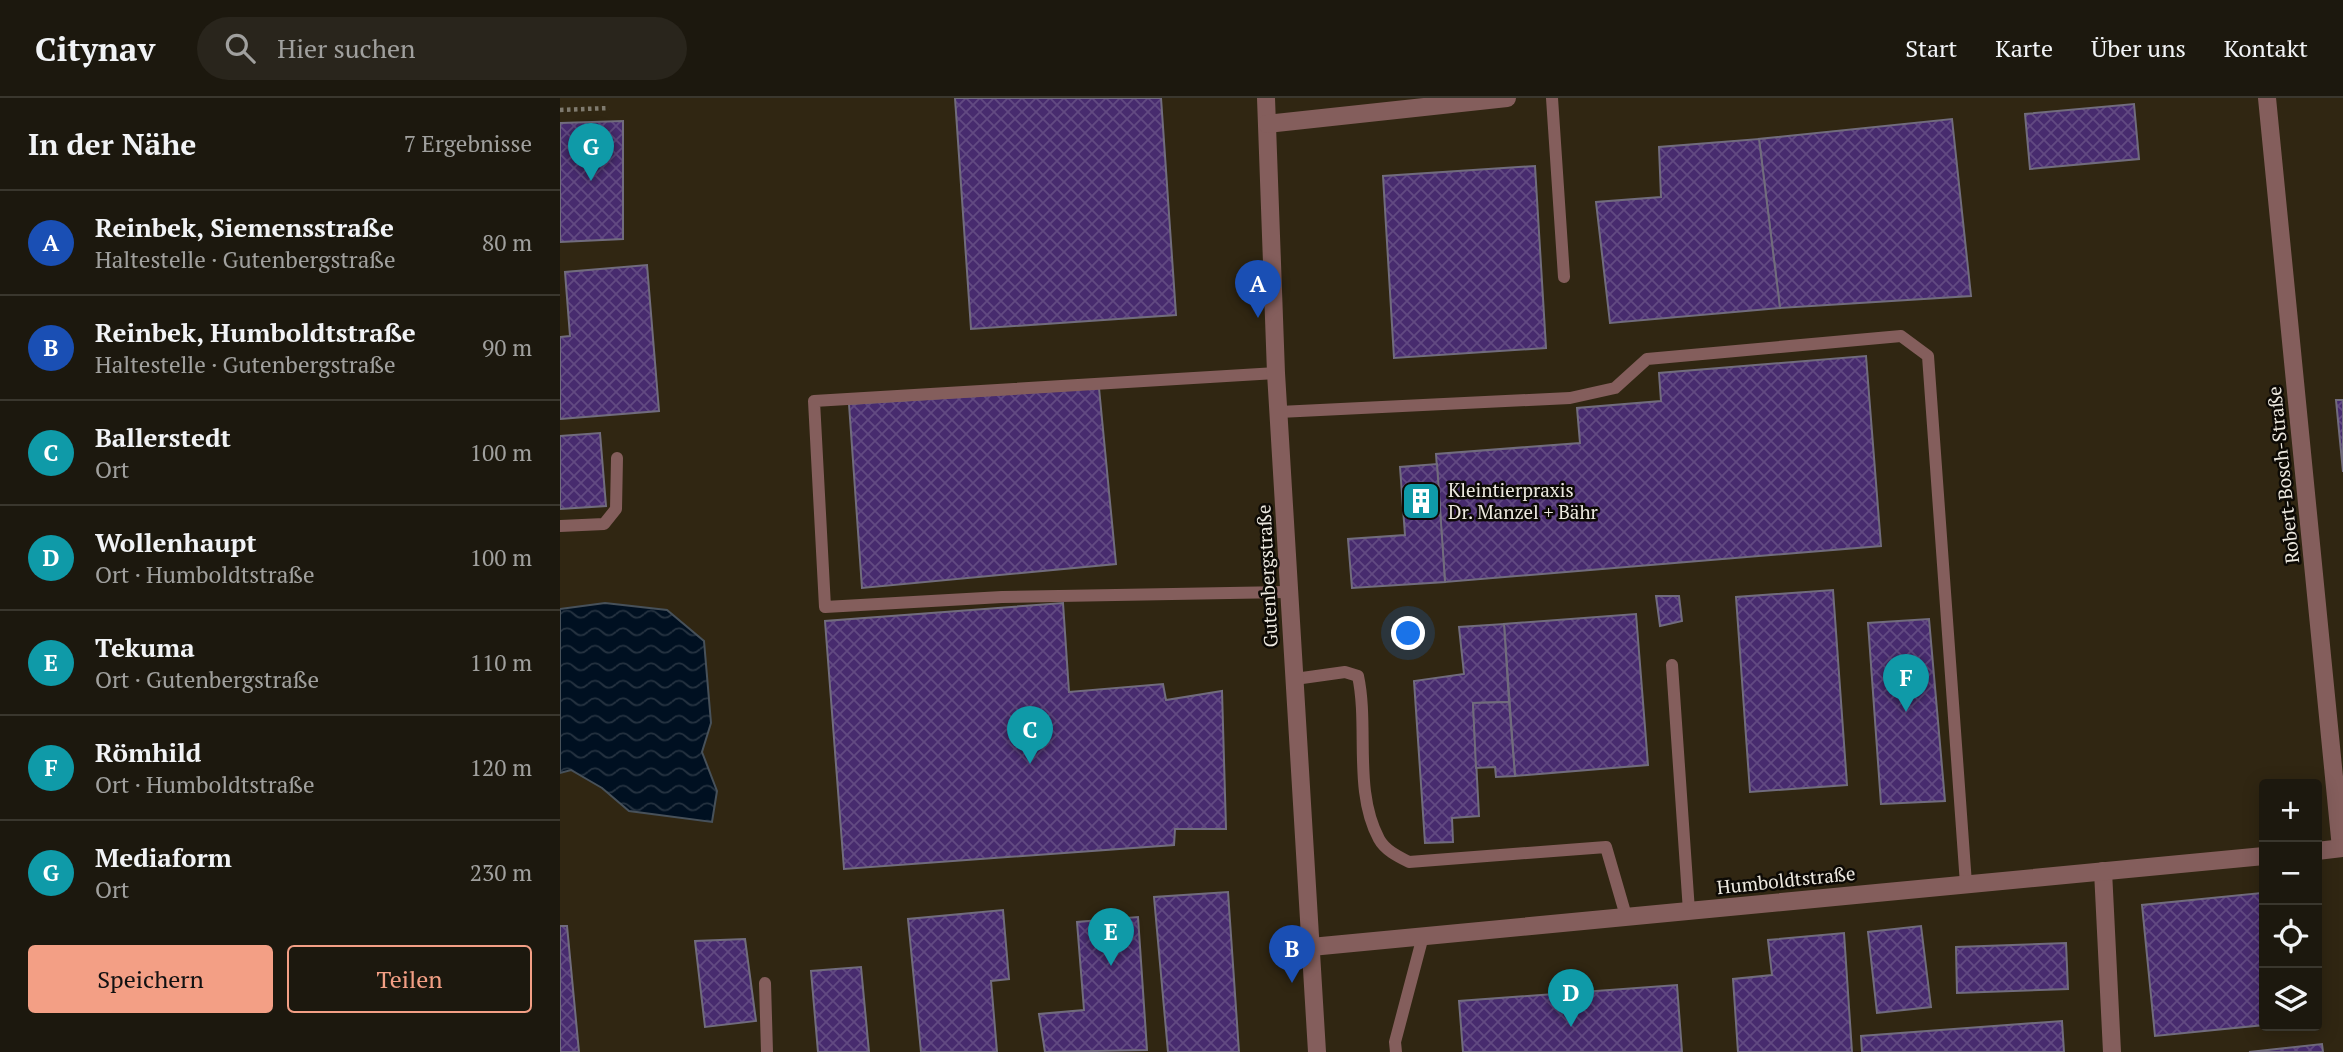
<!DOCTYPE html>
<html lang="de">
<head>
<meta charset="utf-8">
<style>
  :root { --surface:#1c180e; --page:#29251c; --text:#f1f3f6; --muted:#a0a09e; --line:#3a372e; --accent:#f39f85 }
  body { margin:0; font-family:"PT Serif",serif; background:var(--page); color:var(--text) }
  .controls { position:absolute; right:21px; bottom:21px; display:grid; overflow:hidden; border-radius:7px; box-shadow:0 4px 18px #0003 }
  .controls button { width:63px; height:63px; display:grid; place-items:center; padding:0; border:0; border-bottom:2px solid var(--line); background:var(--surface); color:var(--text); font:35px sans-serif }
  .you { position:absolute; left:849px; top:536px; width:24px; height:24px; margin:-18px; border:5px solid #fff; border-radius:50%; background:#1a73e8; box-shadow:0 0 0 10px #1a73e833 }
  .badge { display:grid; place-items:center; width:46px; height:46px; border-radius:50%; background:var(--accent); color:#fff; font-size:23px; font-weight:700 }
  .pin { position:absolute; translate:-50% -58px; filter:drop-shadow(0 2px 4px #0008) }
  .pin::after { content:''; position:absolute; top:37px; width:24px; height:21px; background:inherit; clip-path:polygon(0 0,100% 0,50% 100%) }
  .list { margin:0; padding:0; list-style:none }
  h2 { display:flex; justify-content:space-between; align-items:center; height:91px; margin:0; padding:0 28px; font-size:30px }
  h2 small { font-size:23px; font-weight:400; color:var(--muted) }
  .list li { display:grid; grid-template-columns:46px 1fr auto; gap:21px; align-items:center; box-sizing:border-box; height:105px; padding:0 28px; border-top:2px solid var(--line) }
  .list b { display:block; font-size:26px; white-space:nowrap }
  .list p { margin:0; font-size:23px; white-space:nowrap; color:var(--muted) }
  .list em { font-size:23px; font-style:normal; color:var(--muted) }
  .actions { display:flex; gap:14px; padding:21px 28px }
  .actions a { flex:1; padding:16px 0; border:2px solid var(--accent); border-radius:7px; text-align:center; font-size:24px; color:var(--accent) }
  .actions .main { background:var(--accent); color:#111 }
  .icon { flex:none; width:38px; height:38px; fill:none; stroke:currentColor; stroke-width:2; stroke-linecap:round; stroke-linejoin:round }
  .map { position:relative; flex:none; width:1783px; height:954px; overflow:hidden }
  header { display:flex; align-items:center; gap:42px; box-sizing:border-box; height:98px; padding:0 35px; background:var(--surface); border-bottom:2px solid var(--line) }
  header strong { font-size:33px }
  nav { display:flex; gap:38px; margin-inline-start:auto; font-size:24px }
  .search { width:490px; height:63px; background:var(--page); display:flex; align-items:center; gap:18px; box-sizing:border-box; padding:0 24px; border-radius:38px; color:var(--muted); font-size:26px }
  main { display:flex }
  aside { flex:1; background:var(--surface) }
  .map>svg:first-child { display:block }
</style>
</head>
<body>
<header>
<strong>Citynav</strong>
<div class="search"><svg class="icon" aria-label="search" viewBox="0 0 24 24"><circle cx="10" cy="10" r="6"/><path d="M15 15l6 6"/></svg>Hier suchen</div>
<nav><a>Start</a><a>Karte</a><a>Über uns</a><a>Kontakt</a></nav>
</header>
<main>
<aside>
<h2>In der Nähe<small>7 Ergebnisse</small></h2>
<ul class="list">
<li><span class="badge" style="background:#1a4fb4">A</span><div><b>Reinbek, Siemensstraße</b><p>Haltestelle · Gutenbergstraße</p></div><em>80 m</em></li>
<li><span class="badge" style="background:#1a4fb4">B</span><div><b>Reinbek, Humboldtstraße</b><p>Haltestelle · Gutenbergstraße</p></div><em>90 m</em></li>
<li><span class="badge" style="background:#0f9aa8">C</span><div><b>Ballerstedt</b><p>Ort</p></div><em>100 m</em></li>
<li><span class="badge" style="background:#0f9aa8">D</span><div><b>Wollenhaupt</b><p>Ort · Humboldtstraße</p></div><em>100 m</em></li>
<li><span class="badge" style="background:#0f9aa8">E</span><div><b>Tekuma</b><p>Ort · Gutenbergstraße</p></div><em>110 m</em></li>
<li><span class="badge" style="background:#0f9aa8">F</span><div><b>Römhild</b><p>Ort · Humboldtstraße</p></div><em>120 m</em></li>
<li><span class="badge" style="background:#0f9aa8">G</span><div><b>Mediaform</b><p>Ort</p></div><em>230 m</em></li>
</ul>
<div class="actions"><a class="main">Speichern</a><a>Teilen</a></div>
</aside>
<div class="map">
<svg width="1783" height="954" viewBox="0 0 1783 954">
  <defs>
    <pattern id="water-waves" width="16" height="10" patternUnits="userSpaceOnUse" patternTransform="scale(1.75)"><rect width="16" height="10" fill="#001021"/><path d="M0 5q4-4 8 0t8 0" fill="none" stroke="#263341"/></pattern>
    <pattern id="building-cross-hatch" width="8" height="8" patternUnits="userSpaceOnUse" patternTransform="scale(1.75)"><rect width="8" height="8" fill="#472b6e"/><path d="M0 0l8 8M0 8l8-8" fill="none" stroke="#624a82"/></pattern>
  </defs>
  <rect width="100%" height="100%" fill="#262012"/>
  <path fill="#302612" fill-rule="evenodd" d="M0 0H1783V954H0ZM1704 686H1757V928H1704Z"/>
  <path fill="url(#water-waves)" stroke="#47515a" stroke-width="2" d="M45 505 107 512 144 543 151 625 142 654 157 693 152 724 69 713 42 690 11 672 0 675V511Z"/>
  <g fill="url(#building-cross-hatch)" stroke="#716c7d" stroke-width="2">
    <path d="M395 0H601L616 217 411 231Z"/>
    <path d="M1574 6 1579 61 1470 71 1465 16Z"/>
    <path d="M1392 21 1411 198 1220 210 1199 41Z"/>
    <path d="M63 23V141L0 144V25Z"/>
    <path d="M1199 41 1220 210 1050 225 1036 104 1101 99 1099 49Z"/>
    <path d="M975 68 986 250 834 260 823 78Z"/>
    <path d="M87 167 99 313 0 321V239L10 238 5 174Z"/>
    <path d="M1306 258 1321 448 885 484 876 356 1020 345 1017 310 1101 303 1099 275Z"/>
    <path d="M539 290 556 466 302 490 289 306Z"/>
    <path d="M1776 302H1783V374Z"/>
    <path d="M40 335 46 408 0 411V338Z"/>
    <path d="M877 366 885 484 792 490 788 441 845 437 840 369Z"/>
    <path d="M1273 492 1287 687 1190 694 1176 499Z"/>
    <path d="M1096 498H1119L1122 523 1100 528Z"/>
    <path d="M503 505 509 594 603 586 606 602 662 593 666 731H615L614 747 284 771 265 523Z"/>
    <path d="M1076 516 1088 667 955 678 944 526Z"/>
    <path d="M1369 521 1385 703 1321 706 1308 525Z"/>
    <path d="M944 526 949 604 913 605 919 718 892 720 893 744 865 745 854 583 904 576 899 529Z"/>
    <path d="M949 604 955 678 936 679 935 669 916 670 913 605Z"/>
    <path d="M668 794 679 954H608L594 799Z"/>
    <path d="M1701 795 1704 927 1595 938 1582 807Z"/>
    <path d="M443 812 449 881 431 883 437 954H361L348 821Z"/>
    <path d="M578 819 587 952 485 954 479 916 524 912 517 824Z"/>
    <path d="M0 828H7L19 954H0Z"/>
    <path d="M1361 828 1371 909 1317 915 1308 834Z"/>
    <path d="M1284 835 1292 954H1178L1173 881 1212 877 1208 842Z"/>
    <path d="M185 841 196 923 145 929 135 843Z"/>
    <path d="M1506 845 1508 891 1397 895 1396 849Z"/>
    <path d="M301 869 309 954H258L251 873Z"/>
    <path d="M1117 887 1122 954H903L899 903Z"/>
    <path d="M1502 923 1504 954H1302L1301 938Z"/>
    <path d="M1762 946 1763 954H1689Z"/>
  </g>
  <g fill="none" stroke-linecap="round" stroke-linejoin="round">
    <path stroke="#7f7a6e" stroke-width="4.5" stroke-dasharray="3.5 3.5" stroke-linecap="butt" d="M0 12 49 10"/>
    <g stroke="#845e5c" stroke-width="12">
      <path d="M992 0 1004 179"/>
      <path d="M716 275 254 303 265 509 442 499 729 494"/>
      <path d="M719 314 1010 300 1055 290 1087 261 1341 238 1368 258 1406 786"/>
      <path d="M0 428 44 426 56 411 57 360"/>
      <path d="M1112 567 1129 813"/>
      <path d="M735 581 785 574 798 578C809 629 793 693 819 741 825 752 837 758 849 764L1046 749 1066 818"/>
      <path d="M205 885 207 954"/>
      <path d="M836 954 835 944 863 838"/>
    </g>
    <g stroke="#845e5c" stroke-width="18">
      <path d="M706 0 716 275 757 954"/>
      <path d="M1707 0 1781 750"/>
      <path d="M707 26 947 0"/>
      <path d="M1757 753 1783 750"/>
      <path d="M1543 773 1552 954"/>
      <path d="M751 849 1704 758"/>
    </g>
  </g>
  <defs>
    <symbol id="building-square" viewBox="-11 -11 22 22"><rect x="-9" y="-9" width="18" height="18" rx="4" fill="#0f9aa8" stroke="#0d0a05"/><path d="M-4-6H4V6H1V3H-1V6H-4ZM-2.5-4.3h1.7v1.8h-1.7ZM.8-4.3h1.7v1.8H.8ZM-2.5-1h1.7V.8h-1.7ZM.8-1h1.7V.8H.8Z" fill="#fff"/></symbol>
  </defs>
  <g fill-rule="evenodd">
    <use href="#building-square" x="839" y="381" width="44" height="44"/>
  </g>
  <g text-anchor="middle" stroke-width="5" stroke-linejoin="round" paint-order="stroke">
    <g font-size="19" fill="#ede9e0" stroke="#0d0a05">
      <text transform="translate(1723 377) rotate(-96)" y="7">Robert-Bosch-Straße</text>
      <text transform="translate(707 478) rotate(-93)" y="7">Gutenbergstraße</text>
      <text transform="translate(1226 782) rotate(-6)" y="7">Humboldtstraße</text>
    </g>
    <g font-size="19" fill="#ede9e0" stroke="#0d0a05" text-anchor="start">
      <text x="888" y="399">Kleintierpraxis<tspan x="888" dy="22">Dr. Manzel + Bähr</tspan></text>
    </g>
  </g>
</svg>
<div class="controls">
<button>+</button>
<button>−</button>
<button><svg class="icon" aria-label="locate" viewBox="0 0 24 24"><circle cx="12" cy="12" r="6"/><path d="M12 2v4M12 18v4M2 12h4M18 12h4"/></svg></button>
<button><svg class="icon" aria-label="layers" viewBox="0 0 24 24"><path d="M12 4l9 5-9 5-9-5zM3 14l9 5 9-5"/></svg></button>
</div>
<div class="you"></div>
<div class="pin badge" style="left:698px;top:220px;background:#1a4fb4">A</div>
<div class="pin badge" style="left:732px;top:885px;background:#1a4fb4">B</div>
<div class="pin badge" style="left:470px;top:666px;background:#0f9aa8">C</div>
<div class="pin badge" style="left:1011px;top:929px;background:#0f9aa8">D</div>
<div class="pin badge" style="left:551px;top:868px;background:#0f9aa8">E</div>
<div class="pin badge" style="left:1346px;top:614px;background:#0f9aa8">F</div>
<div class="pin badge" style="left:31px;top:83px;background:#0f9aa8">G</div>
</div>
</main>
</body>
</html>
